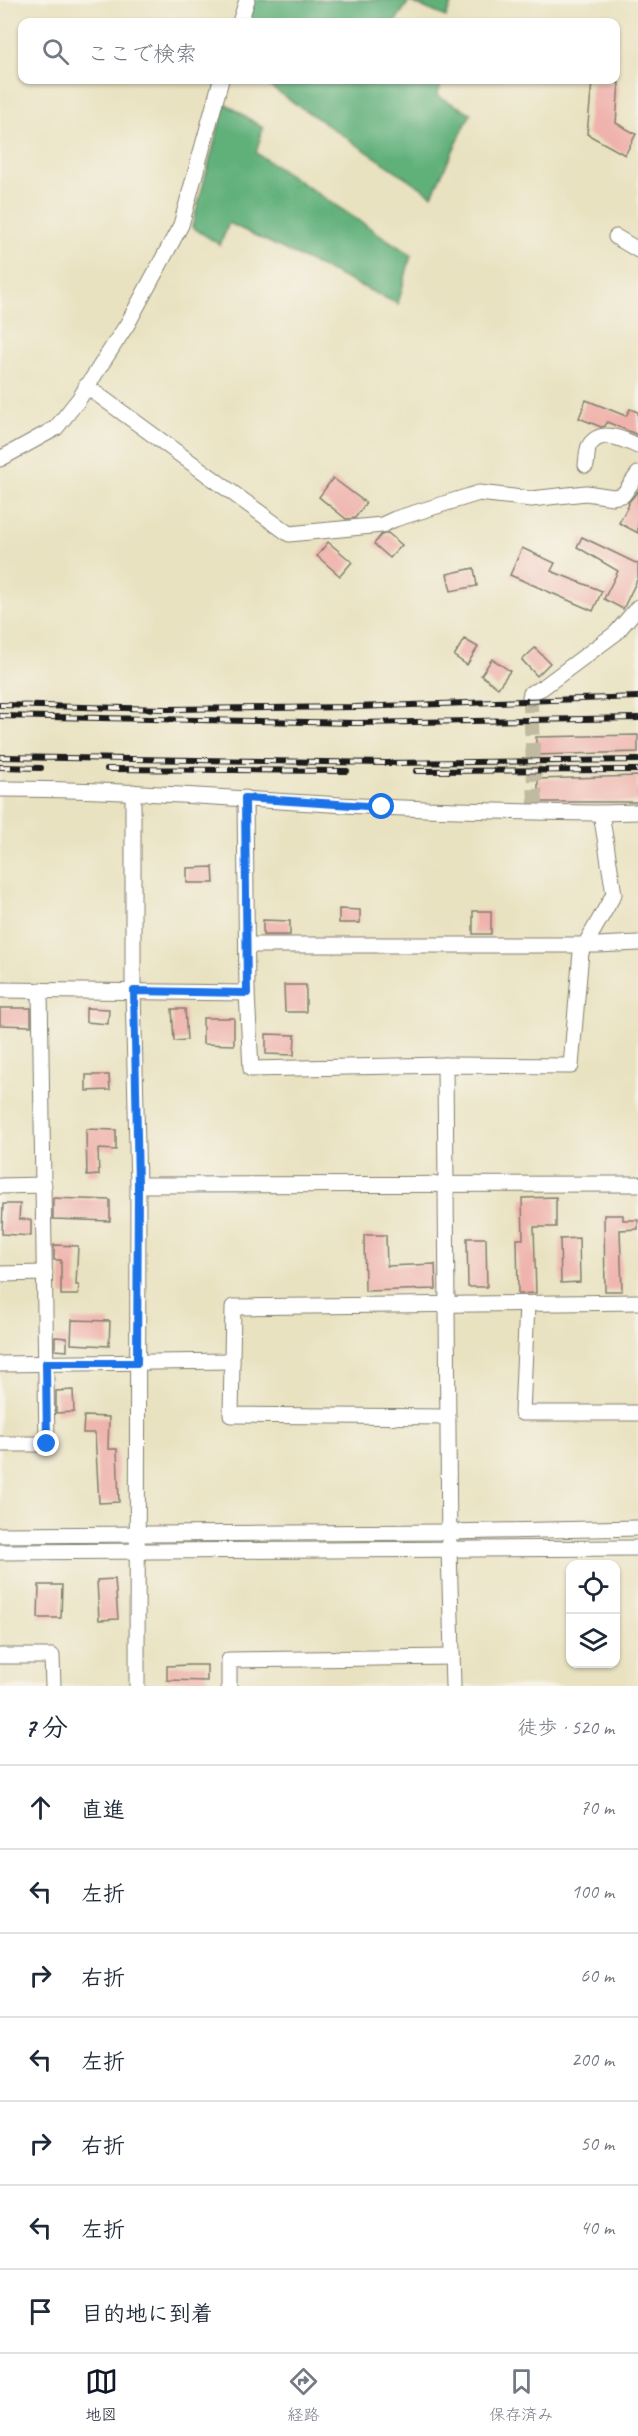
<!DOCTYPE html>
<html lang="ja">
<head>
<meta charset="utf-8">
<style>
  :root { --surface:#fff; --page:#f2f2f3; --text:#1f2937; --muted:#747a83; --line:#e0e1e3; --accent:#111827 }
  body { margin:0; font-family:Caveat,"Klee One",sans-serif; background:var(--page); color:var(--text) }
  .controls { position:absolute; right:18px; bottom:18px; display:grid; overflow:hidden; border-radius:12px; box-shadow:0 2px 4px #0004 }
  .controls button { width:54px; height:54px; display:grid; place-items:center; padding:0; border:0; border-bottom:2px solid var(--line); background:var(--surface); color:var(--text); font:30px sans-serif }
  .stop { position:absolute; width:18px; height:18px; margin:-14px; border:4px solid #1a73e8; border-radius:50%; background:#fff }
  .stop.end { background:#1a73e8; border-color:#fff; box-shadow:0 2px 6px #0008 }
  .list { margin:0; padding:0; list-style:none }
  h2 { display:flex; justify-content:space-between; align-items:center; height:78px; margin:0; padding:0 24px; font-size:26px }
  h2 small { font-size:20px; font-weight:400; color:var(--muted) }
  .list li { display:grid; grid-template-columns:39px 1fr auto; gap:18px; align-items:center; box-sizing:border-box; height:84px; padding:0 24px; border-top:2px solid var(--line) }
  .list b { display:block; font-size:22px; white-space:nowrap }
  .list em { font-size:20px; font-style:normal; color:var(--muted) }
  .icon { flex:none; width:33px; height:33px; fill:none; stroke:currentColor; stroke-width:2; stroke-linecap:round; stroke-linejoin:round }
  .map { position:relative; flex:none; width:638px; height:1686px; overflow:hidden }
  .search { position:absolute; background:var(--surface); box-shadow:0 2px 4px #0004; left:18px; right:18px; top:18px; height:66px; display:flex; align-items:center; gap:15px; box-sizing:border-box; padding:0 21px; border-radius:12px; color:var(--muted); font-size:22px }
  .sheet { height:666px; background:var(--surface) }
  nav { display:flex; justify-content:space-around; align-items:center; box-sizing:border-box; height:84px; border-top:2px solid var(--line); background:var(--surface); font-size:16px; color:var(--muted) }
  nav a { display:grid; justify-items:center; gap:3px }
  nav .on { color:var(--accent) }
  .map>svg:first-child { display:block }
</style>
</head>
<body>
<div class="map">
<svg width="638" height="1686" viewBox="0 0 638 1686">
  <rect width="100%" height="100%" fill="#f7f3e8"/>
  <filter id="ink" filterUnits="userSpaceOnUse"><feTurbulence type="fractalNoise" baseFrequency=".0167" numOctaves="2"/><feDisplacementMap in="SourceGraphic" scale="12" xChannelSelector="R" yChannelSelector="G"/><feConvolveMatrix kernelMatrix="1 2 1 2 8 2 1 2 1" color-interpolation-filters="sRGB"/></filter>
  <filter id="wash" filterUnits="userSpaceOnUse"><feTurbulence type="fractalNoise" baseFrequency=".008" numOctaves="4" result="noise"/><feDisplacementMap in="SourceGraphic" scale="24" xChannelSelector="R" yChannelSelector="G"/><feGaussianBlur stdDeviation="1.35" result="paint"/><feColorMatrix in="noise" values="0 0 0 0 0 0 0 0 0 0 0 0 0 0 0 0 0 1.4 0 .05"/><feComposite in="paint" operator="in"/></filter>
  <g filter="url(#wash)">
    <rect width="100%" height="100%" fill="#e9e2c1"/>
    <g fill="#60b07a" stroke="#3e664b" stroke-width="1.5">
      <path d="M246 0H453L446 17 409 1 395 22H243Z"/>
      <path d="M260 80H443L437 96 471 113 432 195Z"/>
      <path d="M225 103 263 128 256 153 411 255 398 304 229 223 220 245 192 227Z"/>
    </g>
    <g id="blocks">
      <g fill="#efb2ac">
        <path d="M592 82 619 83 616 123 636 134 625 155 587 134Z"/>
        <path d="M586 400 626 416 630 409 638 412V435L607 422 605 426 601 427 579 418Z"/>
        <path d="M333 478 366 503 355 518 346 519 319 497Z"/>
        <path d="M638 491V533L619 523 629 504 628 503Z"/>
        <path d="M388 533 402 545 390 558 374 544 381 535Z"/>
        <path d="M582 537 638 564V578L623 609 604 599 618 571 577 547Z"/>
        <path d="M328 542 352 562 340 576 317 556Z"/>
        <path d="M522 548 555 563 551 571 602 591 593 611 510 575Z"/>
        <path d="M474 568 477 586 451 591 447 574Z"/>
        <path d="M464 639 478 647 467 665 454 656Z"/>
        <path d="M535 648 550 663 537 676 522 660Z"/>
        <path d="M492 659 510 671 498 688 481 675Z"/>
        <path d="M638 735V752L536 755V737Z"/>
        <path d="M638 776V802H538V779Z"/>
        <path d="M213 867 214 883H187V868Z"/>
        <path d="M339 909 360 910V923H339Z"/>
        <rect x="473" y="911" width="18" height="23"/>
        <path d="M263 920 290 921V935H263Z"/>
        <path d="M284 985H306V1012H285Z"/>
        <path d="M0 1008H31V1026L0 1025Z"/>
        <path d="M86 1008 109 1009 108 1024 86 1022Z"/>
        <path d="M172 1009H185L187 1040 174 1041Z"/>
        <path d="M203 1018H234V1045L203 1044Z"/>
        <path d="M266 1034 295 1035 294 1055 266 1054Z"/>
        <path d="M86 1075H109L110 1090 86 1091Z"/>
        <path d="M86 1129 116 1130V1150L98 1149 99 1175 87 1176Z"/>
        <path d="M556 1197V1227H534L536 1293 518 1294 517 1239H523L522 1198Z"/>
        <path d="M53 1198 110 1200V1221L53 1219Z"/>
        <path d="M3 1204H20L19 1219 31 1220V1236L2 1234Z"/>
        <path d="M604 1215H623V1220H638V1229L620 1230 622 1291H605Z"/>
        <path d="M364 1235H386L387 1266 435 1264 436 1289 365 1291Z"/>
        <path d="M467 1238H486L487 1287H468Z"/>
        <path d="M579 1238 580 1282 561 1283 560 1239Z"/>
        <path d="M54 1245 78 1246 76 1285H79L78 1295H61V1260H54Z"/>
        <path d="M72 1320 110 1321 109 1346 71 1344Z"/>
        <path d="M55 1337 67 1338V1351L55 1350Z"/>
        <path d="M73 1390 74 1412 56 1413V1391Z"/>
        <path d="M84 1416 109 1417 108 1449H117L119 1502 99 1503 95 1433H83Z"/>
        <path d="M115 1579 118 1619 99 1620 97 1580Z"/>
        <path d="M39 1585H62L61 1618H38Z"/>
        <path d="M189 1665H207V1681L167 1680V1666Z"/>
      </g>
    </g>
  </g>
  <g filter="url(#ink)">
    <use href="#blocks" fill-opacity="0" stroke="#827f6e" stroke-width="1.5"/>
    <g fill="none" stroke-linecap="round" stroke-linejoin="round">
      <path stroke="#c0baa0" stroke-width="15" stroke-dasharray="15 8" stroke-linecap="butt" d="M530 697 536 812"/>
      <defs>
        <g id="minor">
          <path d="M240 22 247 0"/>
          <path d="M616 237 638 250"/>
          <path d="M86 386 289 534 382 525 395 519 479 493 531 499 586 493 613 497 623 495 638 474"/>
          <path d="M0 459 56 428 79 399 128 323 181 225 221 80"/>
          <path d="M586 465C587 459 587 450 589 446 601 427 624 440 638 446"/>
          <path d="M530 697 531 693 542 688 616 633 638 607"/>
          <path d="M0 789C128 789 255 801 383 807 455 811 528 812 601 813L614 894 581 952 571 1066 445 1065 251 1069 247 993 245 798"/>
          <path d="M133 792V991L138 1185 137 1686"/>
          <path d="M601 813 638 812"/>
          <path d="M248 945H598L638 943"/>
          <path d="M0 990 247 993"/>
          <path d="M445 1065 449 1550 453 1686"/>
          <path d="M138 1185 638 1184"/>
          <path d="M0 1186 44 1185"/>
          <path d="M0 1274 45 1273"/>
          <path d="M527 1305 522 1413H638"/>
          <path d="M0 1364 232 1361"/>
          <path d="M448 1417 231 1415 233 1307 638 1302"/>
          <path d="M0 1444H47L40 990"/>
          <path d="M0 1535 449 1532 638 1528"/>
          <path d="M0 1552 638 1548"/>
          <path d="M0 1656H52L53 1686"/>
          <path d="M229 1686V1660L452 1657"/>
        </g>
      </defs>
      <use href="#minor" stroke="#827f6e" stroke-width="17"/>
      <use href="#minor" stroke="#fff" stroke-width="15"/>
      <defs>
        <g id="rail">
          <path d="M0 705 166 709 355 707 638 697"/>
          <path d="M0 716 356 723 638 718"/>
          <path d="M0 757 386 763 638 760"/>
          <path d="M0 767 41 768"/>
          <path d="M107 769 347 771"/>
          <path d="M416 771 638 770"/>
        </g>
      </defs>
      <use href="#rail" stroke="#1c1c1c" stroke-width="6"/>
      <use href="#rail" stroke="#f7f3e8" stroke-width="4" stroke-dasharray="11" stroke-linecap="butt"/>
    </g>
  </g>
  <g fill="none" stroke-linecap="round" stroke-linejoin="round" filter="url(#ink)">
    <path stroke="#1a73e8" stroke-width="8" d="M47 1444 46 1363H137L138 1185 134 991 247 993 245 798 382 807"/>
  </g>
</svg>
<div class="controls">
<button><svg class="icon" aria-label="locate" viewBox="0 0 24 24"><circle cx="12" cy="12" r="6"/><path d="M12 2v4M12 18v4M2 12h4M18 12h4"/></svg></button>
<button><svg class="icon" aria-label="layers" viewBox="0 0 24 24"><path d="M12 4l9 5-9 5-9-5zM3 14l9 5 9-5"/></svg></button>
</div>
<div class="stop" style="left:382px;top:807px"></div>
<div class="stop end" style="left:47px;top:1444px"></div>
<div class="search"><svg class="icon" aria-label="search" viewBox="0 0 24 24"><circle cx="10" cy="10" r="6"/><path d="M15 15l6 6"/></svg>ここで検索</div>
</div>
<section class="sheet">
<h2>7 分<small>徒歩 · 520 m</small></h2>
<ul class="list">
<li><svg class="icon" aria-label="ahead" viewBox="0 0 24 24"><path d="M12 20V5M6 11l6-6 6 6"/></svg><div><b>直進</b></div><em>70 m</em></li>
<li><svg class="icon" aria-label="left" viewBox="0 0 24 24"><path d="M17 20v-9H6M10 6l-5 5 5 5"/></svg><div><b>左折</b></div><em>100 m</em></li>
<li><svg class="icon" aria-label="right" viewBox="0 0 24 24"><path d="M7 20v-9h11M14 6l5 5-5 5"/></svg><div><b>右折</b></div><em>60 m</em></li>
<li><svg class="icon" aria-label="left" viewBox="0 0 24 24"><path d="M17 20v-9H6M10 6l-5 5 5 5"/></svg><div><b>左折</b></div><em>200 m</em></li>
<li><svg class="icon" aria-label="right" viewBox="0 0 24 24"><path d="M7 20v-9h11M14 6l5 5-5 5"/></svg><div><b>右折</b></div><em>50 m</em></li>
<li><svg class="icon" aria-label="left" viewBox="0 0 24 24"><path d="M17 20v-9H6M10 6l-5 5 5 5"/></svg><div><b>左折</b></div><em>40 m</em></li>
<li><svg class="icon" aria-label="arrive" viewBox="0 0 24 24"><path d="M6 21V4h12l-3 4 3 4H6"/></svg><div><b>目的地に到着</b></div></li>
</ul>
</section>
<nav>
<a class="on"><svg class="icon" aria-label="map" viewBox="0 0 24 24"><path d="M3 6l6-2 6 2 6-2v14l-6 2-6-2-6 2zM9 4v14M15 6v14"/></svg>地図</a>
<a><svg class="icon" aria-label="directions" viewBox="0 0 24 24"><path d="M12 3l9 9-9 9-9-9zM9 14v-3h6M13 9l2 2-2 2"/></svg>経路</a>
<a><svg class="icon" aria-label="saved" viewBox="0 0 24 24"><path d="M7 4h10v16l-5-4-5 4z"/></svg>保存済み</a>
</nav>
</body>
</html>
